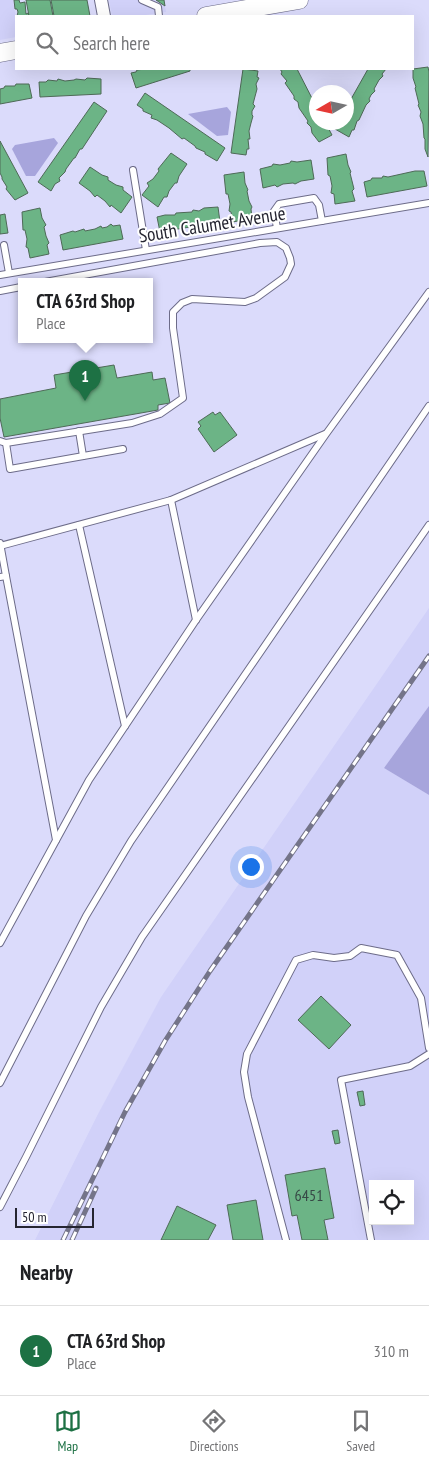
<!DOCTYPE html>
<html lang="en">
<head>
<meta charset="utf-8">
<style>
  :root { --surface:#fff; --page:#f6f6f6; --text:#202124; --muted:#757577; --line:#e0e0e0; --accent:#1d7144 }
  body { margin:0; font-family:"PT Sans Narrow",sans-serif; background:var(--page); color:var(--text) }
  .controls { position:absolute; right:15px; bottom:15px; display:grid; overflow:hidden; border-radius:0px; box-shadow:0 5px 20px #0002 }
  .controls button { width:45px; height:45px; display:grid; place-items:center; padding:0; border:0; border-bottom:1px solid var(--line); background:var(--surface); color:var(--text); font:25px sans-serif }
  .compass { position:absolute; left:309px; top:85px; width:45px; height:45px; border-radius:50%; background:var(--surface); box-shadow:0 5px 20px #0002; rotate:261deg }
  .scale { position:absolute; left:15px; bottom:12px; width:79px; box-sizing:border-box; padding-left:5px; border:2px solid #252531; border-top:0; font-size:14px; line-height:18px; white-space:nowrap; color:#252531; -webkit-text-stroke:4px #fff; paint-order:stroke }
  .you { position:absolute; left:250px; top:866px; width:18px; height:18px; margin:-12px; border:4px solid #fff; border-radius:50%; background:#1a73e8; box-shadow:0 0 0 8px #1a73e833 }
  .badge { display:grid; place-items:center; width:32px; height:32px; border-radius:50%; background:var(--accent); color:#fff; font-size:16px; font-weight:700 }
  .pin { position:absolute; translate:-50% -41px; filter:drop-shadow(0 1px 2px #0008) }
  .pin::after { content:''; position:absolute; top:26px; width:18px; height:15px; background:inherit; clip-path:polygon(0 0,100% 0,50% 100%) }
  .popup { position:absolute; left:18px; top:278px; width:135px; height:65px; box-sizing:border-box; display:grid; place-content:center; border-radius:0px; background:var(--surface); filter:drop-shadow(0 1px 4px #0005); font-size:16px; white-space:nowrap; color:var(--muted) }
  .popup b { font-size:19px; color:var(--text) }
  .popup::after { content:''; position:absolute; left:50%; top:100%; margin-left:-10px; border:10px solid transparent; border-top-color:var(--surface) }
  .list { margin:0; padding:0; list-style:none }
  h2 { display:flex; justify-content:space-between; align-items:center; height:65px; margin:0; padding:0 20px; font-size:21px }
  h2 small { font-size:16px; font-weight:400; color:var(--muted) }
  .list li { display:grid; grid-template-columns:32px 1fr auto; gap:15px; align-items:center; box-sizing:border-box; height:90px; padding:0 20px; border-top:1px solid var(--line) }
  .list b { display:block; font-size:19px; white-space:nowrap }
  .list p { margin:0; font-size:16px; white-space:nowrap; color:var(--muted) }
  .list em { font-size:16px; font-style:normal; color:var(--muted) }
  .icon { flex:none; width:28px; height:28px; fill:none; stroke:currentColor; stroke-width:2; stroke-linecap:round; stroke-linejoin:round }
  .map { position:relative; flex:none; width:429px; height:1240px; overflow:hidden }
  .search { position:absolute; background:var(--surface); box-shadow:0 5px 20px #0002; left:15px; right:15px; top:15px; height:55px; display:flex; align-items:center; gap:12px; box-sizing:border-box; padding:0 18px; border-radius:0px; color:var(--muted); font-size:19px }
  .sheet { height:155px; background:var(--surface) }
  nav { display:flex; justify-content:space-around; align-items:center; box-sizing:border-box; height:70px; border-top:1px solid var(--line); background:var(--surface); font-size:14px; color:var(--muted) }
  nav a { display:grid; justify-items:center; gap:2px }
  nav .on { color:var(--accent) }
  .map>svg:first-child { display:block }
</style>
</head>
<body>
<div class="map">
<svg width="429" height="1240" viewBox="0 0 429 1240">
  <rect width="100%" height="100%" fill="#dbdbfb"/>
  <g fill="#d1d1f9" fill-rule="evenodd">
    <path d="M0 0H13L16 18V37L0 40Z"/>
    <path d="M109 0H164L166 12 139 16H112Z"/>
    <path d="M429 608V706L384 768 429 795V1240H35L98 1114 161 997ZM373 1184H410V1221H373Z"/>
  </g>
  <g fill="#a7a5dc">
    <path d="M227 107 231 112 228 135 217 136 188 114Z"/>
    <path d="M54 138 58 143 35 176H26L12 149 15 145Z"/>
    <path d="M429 706V795L384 768Z"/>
  </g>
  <g fill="#6cb486" stroke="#4e6a57">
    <path d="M14 0H19L20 3 25 2 26 14 28 13 29 16H17L18 12 17 9H15Z"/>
    <path d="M26 0H50L53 16H29Z"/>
    <path d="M51 0H87L90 16H54Z"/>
    <path d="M156 0H164L165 6Z"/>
    <path d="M428 67 429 72 428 157 425 149V139L424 138 423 124 420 116 421 112 418 105 419 104 415 88 416 87 413 78V69Z"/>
    <path d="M145 69H190V71L136 88 131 73 136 72 137 70Z"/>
    <path d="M243 69 258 71 257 77 259 78 256 84 257 89 253 104 255 106 252 111V115L253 116 251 123 249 131 250 139H248L249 149H247L246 155 231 153Z"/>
    <path d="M280 69H297L316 106V122H325L332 135 319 142 312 133 311 127 307 123 308 121 299 108 298 102 294 99V96L285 83 287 81 281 74 282 72Z"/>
    <path d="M368 69H386L382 74 383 76 379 80 374 89 375 91 371 95 369 99 370 101 366 105 359 120 357 121 354 130H352L349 137 335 129 339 122H346V108Z"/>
    <path d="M87 78 101 79V94L40 97 39 82H46L48 80 57 81 58 79 65 81 74 80 76 79 85 80Z"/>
    <path d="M16 84H29L32 98 0 104V89L4 88 5 86H15Z"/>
    <path d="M145 93 225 148 217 161 205 154V152L196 148 195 146 184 138 182 139 169 128 157 120 151 118 152 115 143 111V109L137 105Z"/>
    <path d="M94 102 107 111 82 149H80L75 158H74L66 169 65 172 59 178 60 181 55 184 51 191 38 182Z"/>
    <path d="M0 141 28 193 15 200 6 189 7 187 2 179V177L0 173Z"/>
    <path d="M171 153 187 164 179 176 177 183H175L169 191 167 197H164L158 207 142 195 149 186 147 183 153 179 159 171 158 169Z"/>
    <path d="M346 154 348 165 351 172 350 173 354 189 352 191 355 201 335 204 334 194 331 193 332 186 330 176 328 175 327 158Z"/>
    <path d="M311 160 314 179 301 181 295 184 293 183 283 184 277 187 275 185 263 188 260 169 272 166 273 164 280 165 290 163 291 161 297 162Z"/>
    <path d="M90 167 102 175 108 177V180L116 185 123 187V190L132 197 121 213 111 205 110 207 105 201 97 195 95 197 90 191 79 183Z"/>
    <path d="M415 171H424L427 186 367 197 364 182 371 180 372 178H382L383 176 388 177Z"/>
    <path d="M244 172 245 183 248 190 247 191 249 201 252 207 251 209 252 218 233 222 231 212 229 211 230 204 228 194H226L224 175Z"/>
    <path d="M218 207 220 222 160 232 157 217 165 215H175L176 213 192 212 193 210 199 211 204 208Z"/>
    <path d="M40 208 42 218 46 225 44 227 46 236 49 243 47 245 49 254 30 258 28 248 26 247 27 239 25 230H23L22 212Z"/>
    <path d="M5 214 8 233 0 234V215Z"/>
    <path d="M111 224 113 226 120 225 123 239 63 250 60 235 73 231 75 232 84 229 85 231 95 229 101 226 102 228 107 227Z"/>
    <path d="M114 365 117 378 152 372 153 380 165 378 170 403 158 405V410L4 437 0 418V399L56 388 54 375Z"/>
    <path d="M213 412 215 415 220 412 237 435 214 452 198 429 201 426 198 422Z"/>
    <path d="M321 996 351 1025 329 1049 298 1020Z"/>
    <path d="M363 1091 365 1105 360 1106 357 1092Z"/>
    <path d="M338 1130 340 1143 335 1144 332 1131Z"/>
    <path d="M325 1168 334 1218 324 1220 328 1240H302L297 1215 292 1216 285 1175Z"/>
    <path d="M256 1200 263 1240H233L227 1205Z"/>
    <path d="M177 1206 216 1225 208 1240H161Z"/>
  </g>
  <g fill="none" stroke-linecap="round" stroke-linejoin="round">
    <defs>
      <g id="service">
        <path d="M142 0 158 7 159 16"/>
        <path d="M133 170 146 250"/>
        <path d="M277 228 274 211 279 204 314 198 319 205 322 221"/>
        <path d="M4 245 9 273"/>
        <path d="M0 275 429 203"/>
        <path d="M0 291 21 287"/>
        <path d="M79 431 83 456"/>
        <path d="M0 441 6 443 132 423 160 414 183 398 173 328V312L182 303 192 299 245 302 256 298 285 277 291 264 290 258 286 248 277 242 260 243 45 282"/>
        <path d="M6 443 10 469 123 449"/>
        <path d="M171 500 196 620"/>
        <path d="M79 525 125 726"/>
        <path d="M0 543 6 576 0 577"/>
        <path d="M0 546 171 500 325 434"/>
        <path d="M6 576 56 840"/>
        <path d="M0 943 89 780 196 620 326 434 429 292"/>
        <path d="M0 1083 86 916 131 841 429 406"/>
        <path d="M0 1207 26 1157 101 1007 142 937 429 525"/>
        <path d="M286 1240 248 1097 244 1072 247 1054 296 960 313 955 334 958 350 956 361 948 397 955 421 998 429 1048"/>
        <path d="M371 1240 341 1080 410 1066 429 1054"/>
      </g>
      <path id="minor" d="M101 0 104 16"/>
      <g id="secondary">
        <path d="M206 16 299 0"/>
        <path d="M0 53 16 50"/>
      </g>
    </defs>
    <use href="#service" stroke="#6d6c89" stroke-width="8"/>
    <use href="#minor" stroke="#6d6c89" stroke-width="14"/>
    <use href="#secondary" stroke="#6d6c89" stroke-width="19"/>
    <use href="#service" stroke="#fff" stroke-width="6"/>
    <use href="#minor" stroke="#fff" stroke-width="12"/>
    <use href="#secondary" stroke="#fff" stroke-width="18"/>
    <defs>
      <g id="rail">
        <path d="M63 1240 125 1112 165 1041 210 971 429 656"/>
        <path d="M72 1240 96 1188"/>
      </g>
    </defs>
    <use href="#rail" stroke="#747489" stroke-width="5"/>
    <use href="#rail" stroke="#fff" stroke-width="3" stroke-dasharray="9" stroke-linecap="butt"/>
  </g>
  <g text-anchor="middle" stroke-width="4" stroke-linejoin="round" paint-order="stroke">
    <g font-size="16" fill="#374946">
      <text x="309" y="1201">6451</text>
    </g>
    <g font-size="19" fill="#252531" stroke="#fff">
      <text transform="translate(212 224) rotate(-9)" y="7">South Calumet Avenue</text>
    </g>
  </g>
</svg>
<div class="controls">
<button><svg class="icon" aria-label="locate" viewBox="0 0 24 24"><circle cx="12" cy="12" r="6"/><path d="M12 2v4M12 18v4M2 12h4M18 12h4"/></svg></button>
</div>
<svg class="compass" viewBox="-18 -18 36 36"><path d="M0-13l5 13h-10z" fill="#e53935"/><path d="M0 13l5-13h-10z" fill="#757577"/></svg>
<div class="scale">50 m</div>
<div class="you"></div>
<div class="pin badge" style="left:85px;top:401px">1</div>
<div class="popup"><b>CTA 63rd Shop</b>Place</div>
<div class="search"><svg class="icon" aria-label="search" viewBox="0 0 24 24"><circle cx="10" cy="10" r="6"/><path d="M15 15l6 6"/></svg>Search here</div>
</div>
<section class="sheet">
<h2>Nearby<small></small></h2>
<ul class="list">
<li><span class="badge">1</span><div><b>CTA 63rd Shop</b><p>Place</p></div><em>310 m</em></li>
</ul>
</section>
<nav>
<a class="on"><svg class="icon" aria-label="map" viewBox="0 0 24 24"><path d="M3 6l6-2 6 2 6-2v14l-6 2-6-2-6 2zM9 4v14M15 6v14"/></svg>Map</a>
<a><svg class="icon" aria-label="directions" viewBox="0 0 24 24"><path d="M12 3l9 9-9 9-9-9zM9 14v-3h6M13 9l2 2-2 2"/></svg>Directions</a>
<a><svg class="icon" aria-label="saved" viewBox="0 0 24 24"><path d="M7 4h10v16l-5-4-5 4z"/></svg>Saved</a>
</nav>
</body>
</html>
